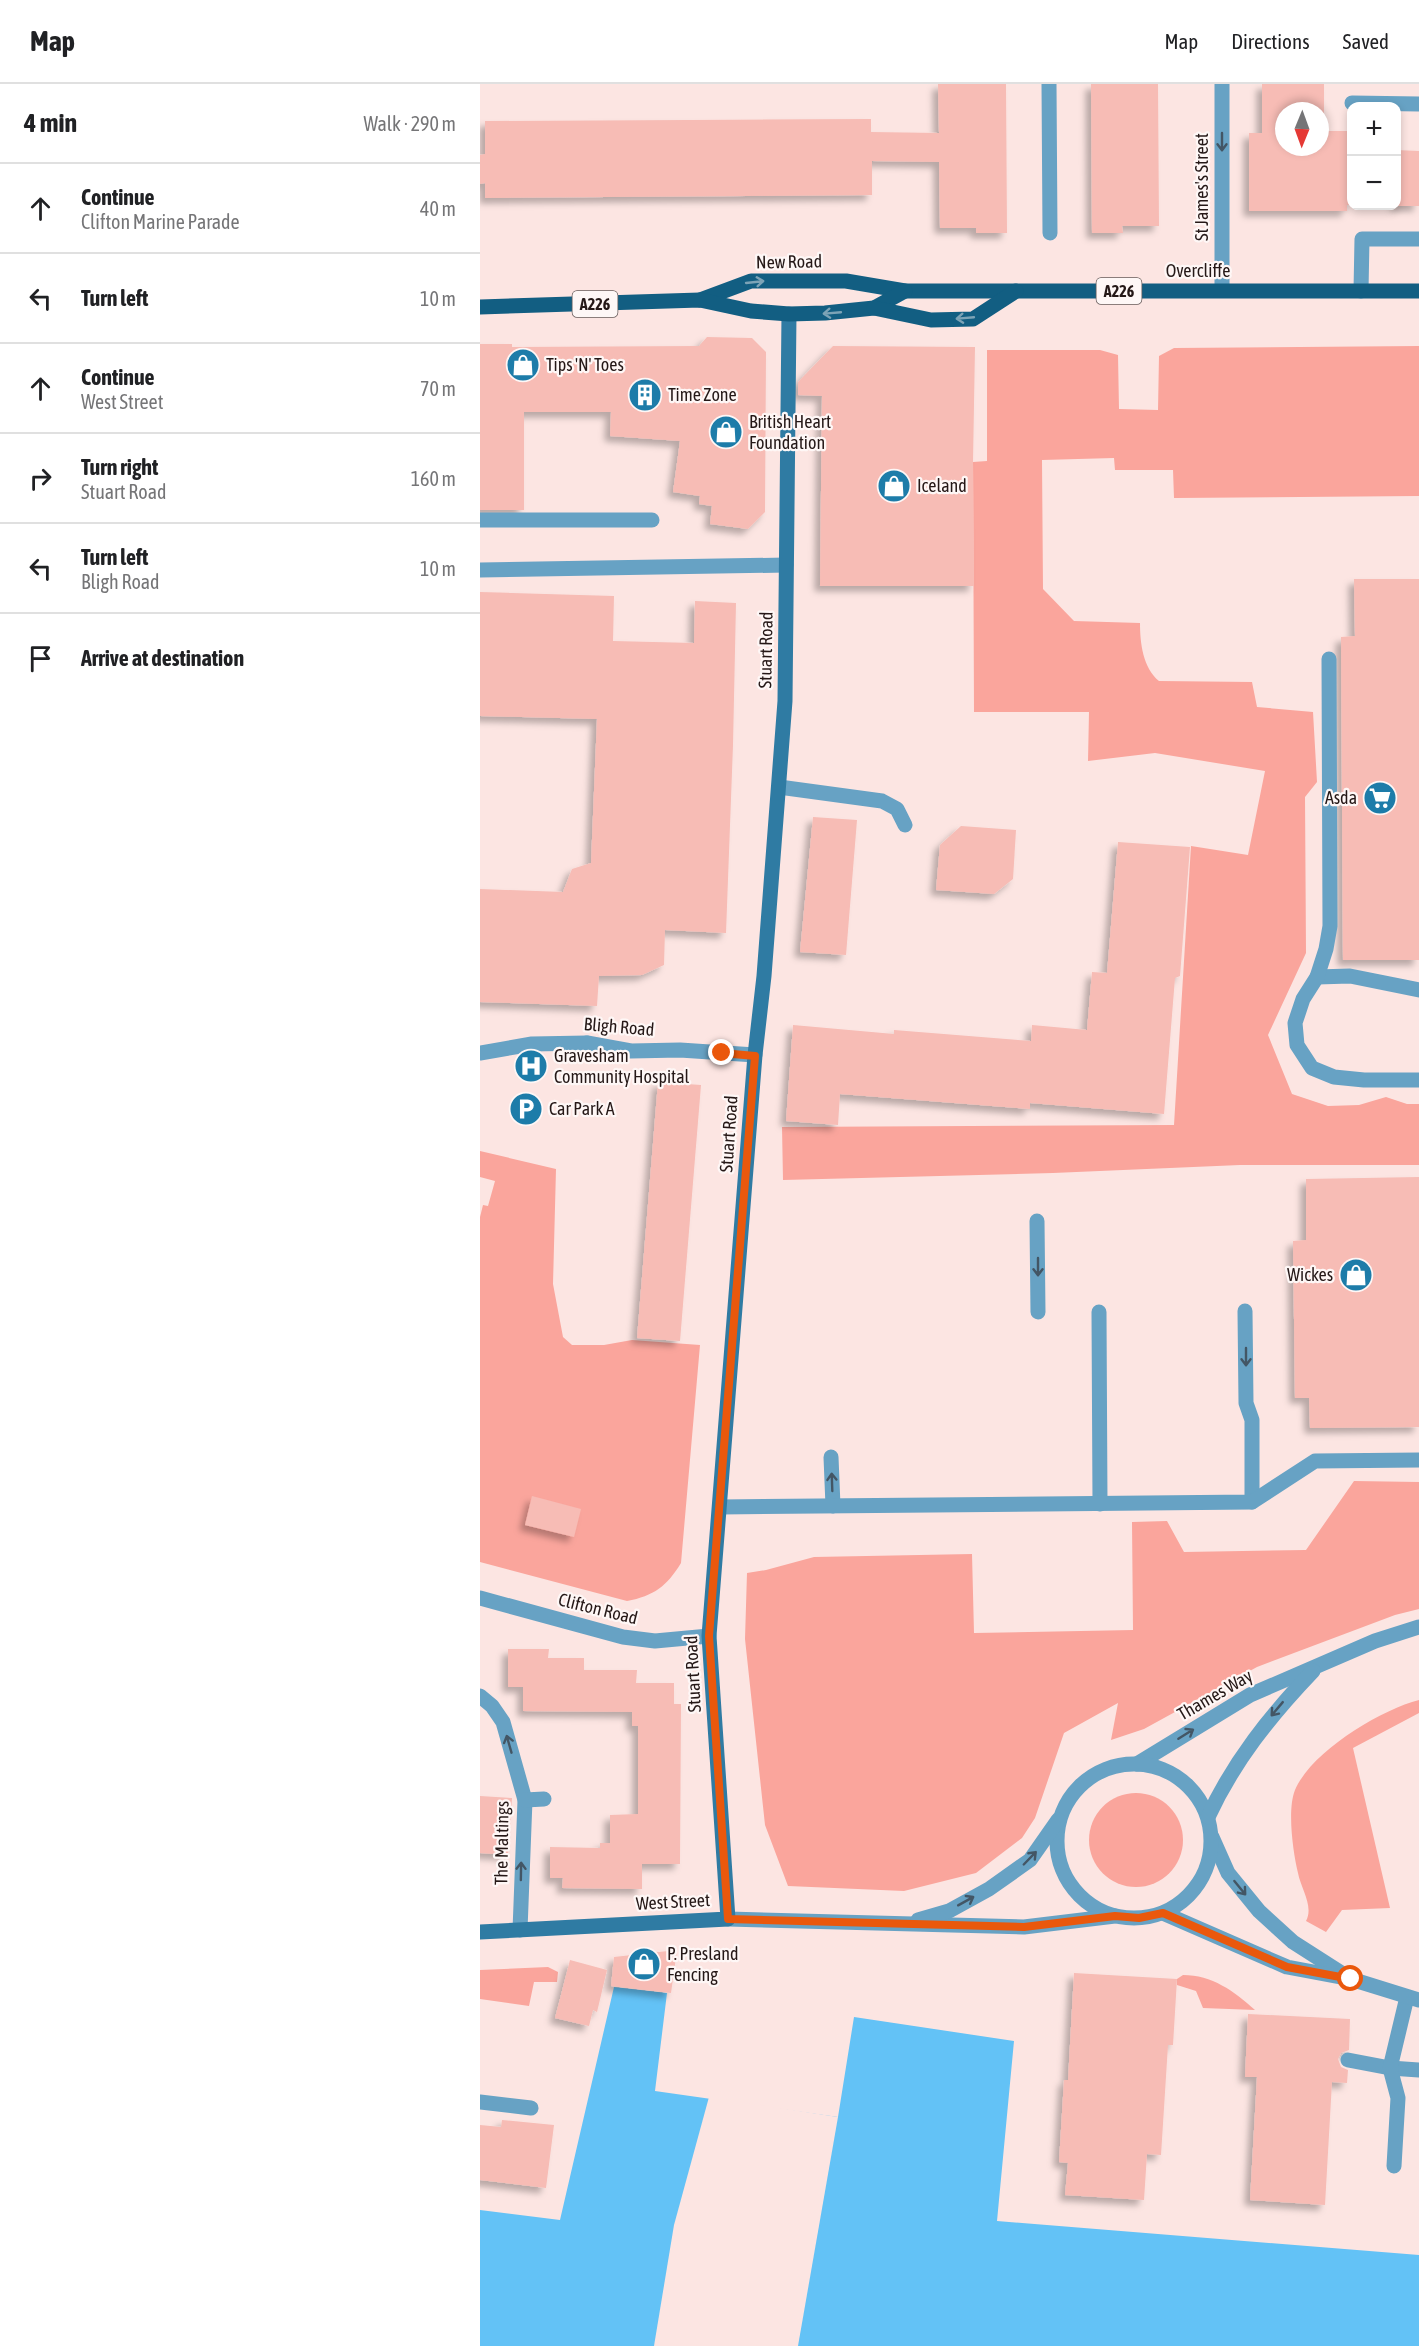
<!DOCTYPE html>
<html lang="en">
<head>
<meta charset="utf-8">
<style>
  :root { --surface:#fff; --page:#f2f2f2; --text:#202124; --muted:#757577; --line:#e0e0e0 }
  body { margin:0; font-family:"Asap Condensed",sans-serif; background:var(--page); color:var(--text) }
  .controls { position:absolute; right:18px; top:18px; display:grid; overflow:hidden; border-radius:12px; box-shadow:0 3px 9px #0003 }
  .controls button { width:54px; height:54px; display:grid; place-items:center; padding:0; border:0; border-bottom:2px solid var(--line); background:var(--surface); color:var(--text); font:30px sans-serif }
  .compass { position:absolute; left:795px; top:18px; width:54px; height:54px; border-radius:50%; background:var(--surface); box-shadow:0 3px 9px #0003; rotate:181deg }
  .stop { position:absolute; width:18px; height:18px; margin:-14px; border:4px solid #ea580c; border-radius:50%; background:#fff }
  .stop.end { background:#ea580c; border-color:#fff; box-shadow:0 2px 6px #0008 }
  .list { margin:0; padding:0; list-style:none }
  h2 { display:flex; justify-content:space-between; align-items:center; height:78px; margin:0; padding:0 24px; font-size:26px }
  h2 small { font-size:20px; font-weight:400; color:var(--muted) }
  .list li { display:grid; grid-template-columns:39px 1fr auto; gap:18px; align-items:center; box-sizing:border-box; height:90px; padding:0 24px; border-top:2px solid var(--line) }
  .list b { display:block; font-size:22px; white-space:nowrap }
  .list p { margin:0; font-size:20px; white-space:nowrap; color:var(--muted) }
  .list em { font-size:20px; font-style:normal; color:var(--muted) }
  .icon { flex:none; width:33px; height:33px; fill:none; stroke:currentColor; stroke-width:2; stroke-linecap:round; stroke-linejoin:round }
  .map { position:relative; flex:none; width:939px; height:2262px; overflow:hidden }
  header { display:flex; align-items:center; gap:36px; box-sizing:border-box; height:84px; padding:0 30px; background:var(--surface); border-bottom:2px solid var(--line) }
  header strong { font-size:28px }
  nav { display:flex; gap:33px; margin-inline-start:auto; font-size:21px }
  main { display:flex }
  aside { flex:1; background:var(--surface) }
  .map>svg:first-child { display:block }
</style>
</head>
<body>
<header>
<strong>Map</strong>
<nav><a>Map</a><a>Directions</a><a>Saved</a></nav>
</header>
<main>
<aside>
<h2>4 min<small>Walk · 290 m</small></h2>
<ul class="list">
<li><svg class="icon" aria-label="ahead" viewBox="0 0 24 24"><path d="M12 20V5M6 11l6-6 6 6"/></svg><div><b>Continue</b><p>Clifton Marine Parade</p></div><em>40 m</em></li>
<li><svg class="icon" aria-label="left" viewBox="0 0 24 24"><path d="M17 20v-9H6M10 6l-5 5 5 5"/></svg><div><b>Turn left</b></div><em>10 m</em></li>
<li><svg class="icon" aria-label="ahead" viewBox="0 0 24 24"><path d="M12 20V5M6 11l6-6 6 6"/></svg><div><b>Continue</b><p>West Street</p></div><em>70 m</em></li>
<li><svg class="icon" aria-label="right" viewBox="0 0 24 24"><path d="M7 20v-9h11M14 6l5 5-5 5"/></svg><div><b>Turn right</b><p>Stuart Road</p></div><em>160 m</em></li>
<li><svg class="icon" aria-label="left" viewBox="0 0 24 24"><path d="M17 20v-9H6M10 6l-5 5 5 5"/></svg><div><b>Turn left</b><p>Bligh Road</p></div><em>10 m</em></li>
<li><svg class="icon" aria-label="arrive" viewBox="0 0 24 24"><path d="M6 21V4h12l-3 4 3 4H6"/></svg><div><b>Arrive at destination</b></div></li>
</ul>
</aside>
<div class="map">
<svg width="939" height="2262" viewBox="0 0 939 2262">
  <defs>
    <filter id="shadow"><feDropShadow dx="-5.5" dy="5.5" stdDeviation="3" flood-color="#0004"/></filter>
  </defs>
  <rect width="100%" height="100%" fill="#fce5e2"/>
  <g fill="#faa59c">
    <path d="M939 262V412L694 414 693 386H635L634 374 562 376 563 505 594 537 660 539C660 559 663 584 679 597L772 598 777 623 833 628 837 698 825 713 826 869 788 951 812 1010 848 1022 879 1021 906 1013 927 1020H939V1081H760L573 1089 303 1096 302 1043 694 1041 711 762 768 771 785 687 675 669 608 677 609 628H494L493 378 507 377V266H620L638 271 639 325 678 326 679 272 694 264Z"/>
    <path d="M0 1067 76 1085 73 1200 83 1253 92 1261H124L152 1256 220 1261 201 1479C187 1502 174 1512 147 1517L0 1478V1133L3 1121 8 1122 15 1097 0 1093Z"/>
    <path d="M874 1397 939 1398V1525L915 1531 777 1583 664 1645 631 1656 638 1619 584 1649 555 1734 542 1754 496 1789 424 1807 308 1802 285 1741 265 1555 267 1489 286 1486 334 1473 492 1470 494 1549 653 1546 652 1438 687 1437 704 1468 826 1466Z"/>
    <path d="M939 1616V1629L873 1664 910 1824 862 1826 846 1848 826 1837C834 1822 821 1805 818 1789 813 1768 807 1726 815 1706 831 1668 900 1626 939 1616Z"/>
    <circle cx="656" cy="1756" r="47"/>
    <path d="M68 1883 78 1888 77 1898H54L49 1922 0 1915V1886Z"/>
    <path d="M703 1891C732 1891 754 1907 775 1926L723 1924 716 1907 697 1901V1895Z"/>
  </g>
  <path fill="#63c2f6" d="M134 1903 187 1909 175 2007 358 2033 374 1933 534 1957 517 2137 939 2171V2262H0V2126L80 2136Z"/>
  <path fill="#fce5e2" d="M229 2013 358 2033 318 2262H174L194 2141Z"/>
  <g fill="#f7bcb5" fill-rule="evenodd" filter="url(#shadow)">
    <path d="M458 0H526L527 149H496V144H460L459 78 392 77V111L5 114V99L0 100V71L5 70V37L391 35V48L459 49Z"/>
    <path d="M611 0H678L679 142H642L643 149H612Z"/>
    <path d="M782 0H844V47H867V66H872V121H867V127H769V49H782ZM804 27H840V63H804Z"/>
    <path d="M916 66 939 67V122H884H916Z"/>
    <path d="M227 253 272 254 286 268 285 428 268 445 230 440 232 422 219 420 220 412 193 408 200 357 130 352 131 328H44V426H0V260H32V263L219 262Z"/>
    <path d="M353 262 495 263 493 378 494 502H340L342 312 318 311V298Z"/>
    <path d="M874 495H939V876H863L861 553 875 552Z"/>
    <path d="M0 508 134 512 133 557 214 559 215 517 256 519 253 661 246 849 185 846 184 881 162 891 119 892 117 922 0 918V805L83 808 92 785 111 779 117 635 0 632Z"/>
    <path d="M333 733 377 736 366 871 320 868Z"/>
    <path d="M481 742 536 746 533 795 514 810 456 806 460 761Z"/>
    <path d="M638 758 710 763 700 892 695 894 684 1030 550 1019V1025L360 1010 358 1041 306 1037 313 941 414 950V946L551 957 552 941 607 946 612 888 627 889Z"/>
    <path d="M178 998 221 1001 200 1257 157 1254Z"/>
    <path d="M939 1093V1343L830 1344 829 1314H815L813 1157 826 1156V1095Z"/>
    <path d="M52 1412 101 1425 94 1453 45 1441Z"/>
    <path d="M28 1565H69L68 1574H104V1586H157L156 1599H194V1620H201L200 1780H162V1805L82 1804 83 1794H70V1763L120 1764V1759H130V1731L158 1730V1642H152V1628L43 1627V1603H28Z"/>
    <path d="M0 1712 32 1714 28 1771 0 1769Z"/>
    <path d="M197 1866 191 1909 131 1902 134 1873Z"/>
    <path d="M90 1876 127 1886 117 1928 113 1926 109 1942 75 1934Z"/>
    <path d="M594 1889 697 1895 693 1961H688L681 2071 667 2070 664 2116 585 2111 588 2079 579 2078 584 1996H588Z"/>
    <path d="M768 1930 870 1935 869 1966 861 1969 858 1975 861 1983 868 1986 867 1999 852 1998 845 2121 770 2116 777 1993H765Z"/>
    <path d="M22 2036 74 2041 66 2104 0 2096V2041L21 2043Z"/>
  </g>
  <g fill="none" stroke-linecap="round" stroke-linejoin="round">
    <g stroke="#67a2c4" stroke-width="15">
      <path d="M569 0 570 149"/>
      <path d="M872 19 939 20"/>
      <path d="M881 207 882 155H939"/>
      <path d="M0 436H172"/>
      <path d="M0 486 306 481"/>
      <path d="M299 703 402 717 417 725 425 741"/>
      <path d="M837 893 870 892 939 906"/>
      <path d="M0 969 52 960 107 959"/>
      <path d="M557 1137 558 1228"/>
      <path d="M765 1227 766 1319 772 1336V1418"/>
      <path d="M619 1228 620 1420"/>
      <path d="M351 1373 353 1422"/>
      <path d="M240 1423 772 1418 835 1377 939 1376"/>
      <path d="M0 1612 12 1622 23 1638 45 1716 40 1846"/>
      <path d="M45 1716 64 1715"/>
      <path d="M868 1976 910 1984 939 1986"/>
      <path d="M914 2082 918 2014 910 1984 927 1913"/>
    </g>
    <g stroke="#67a2c4" stroke-width="15">
      <path d="M742 206V0"/>
      <path d="M849 575 850 842 846 865 837 893 823 915 815 939 817 961 832 984 854 993 884 996H939"/>
      <path d="M107 959 151 967 200 966 275 971"/>
      <path d="M0 1514 143 1553 175 1557 229 1552"/>
      <path d="M732 1753 748 1789 779 1827 813 1858 863 1890"/>
      <path d="M683 1829 807 1883 871 1895 939 1916"/>
      <path d="M0 2018 51 2024"/>
    </g>
    <g stroke="#67a2c4" stroke-width="15">
      <path d="M657 1680 770 1611 895 1557 939 1543"/>
      <circle cx="654" cy="1757" r="77"/>
      <path d="M728 1733C754 1677 790 1632 833 1587"/>
      <path d="M248 1835 544 1843 635 1832"/>
      <path d="M438 1836 469 1827 509 1805 550 1776 578 1736"/>
    </g>
    <path stroke="#2f7ba3" stroke-width="15" d="M0 1848 248 1835 229 1552 275 971 284 892 305 617 309 230"/>
    <g stroke="#125e82" stroke-width="15">
      <path d="M220 216 271 197H366L425 207H939"/>
      <path d="M0 223 220 216 271 227 309 230 345 229 394 224 425 207"/>
      <path d="M394 224 451 236 493 235 536 207"/>
    </g>
  </g>
  <defs><path id="oneway-shaft" d="M-6 0H5M1.5-3L5.5 0L1.5 3" fill="none" stroke-width="1.6" stroke-linecap="round" stroke-linejoin="round" transform="scale(1.5)"/></defs>
  <g stroke="#435665">
    <use href="#oneway-shaft" transform="translate(742 58) rotate(90)"/>
    <use href="#oneway-shaft" transform="translate(558 1183) rotate(90)"/>
    <use href="#oneway-shaft" transform="translate(766 1273) rotate(90)"/>
    <use href="#oneway-shaft" transform="translate(352 1398) rotate(-92)"/>
    <use href="#oneway-shaft" transform="translate(797 1625) rotate(130)"/>
    <use href="#oneway-shaft" transform="translate(706 1650) rotate(-32)"/>
    <use href="#oneway-shaft" transform="translate(29 1660) rotate(-106)"/>
    <use href="#oneway-shaft" transform="translate(550 1774) rotate(-46)"/>
    <use href="#oneway-shaft" transform="translate(41 1787) rotate(-89)"/>
    <use href="#oneway-shaft" transform="translate(760 1804) rotate(51)"/>
    <use href="#oneway-shaft" transform="translate(486 1817) rotate(-29)"/>
  </g>
  <g stroke="#7ca3b6">
    <use href="#oneway-shaft" transform="translate(275 198) rotate(-6)"/>
    <use href="#oneway-shaft" transform="translate(352 229) rotate(175)"/>
    <use href="#oneway-shaft" transform="translate(485 234) rotate(175)"/>
  </g>
  <g fill="none" stroke-linecap="round" stroke-linejoin="round">
    <path stroke="#ea580c" stroke-width="8" d="M242 969 275 972 229 1552 248 1835 544 1843 635 1832 659 1834 683 1829 807 1883 871 1895"/>
  </g>
  <defs>
    <symbol id="shop-disc" viewBox="-11 -11 22 22"><circle r="9.5" fill="#1d7ca9" stroke="#fef7f6"/><path d="M-5-2.5h2.3a2.7 3.5 0 0 1 5.4 0H5L5.5 6h-11ZM-1.5-2.5h3a1.5 2.3 0 0 0-3 0Z" fill="#fff"/></symbol>
    <symbol id="building-disc" viewBox="-11 -11 22 22"><circle r="9.5" fill="#1d7ca9" stroke="#fef7f6"/><path d="M-4-6H4V6H1V3H-1V6H-4ZM-2.5-4.3h1.7v1.8h-1.7ZM.8-4.3h1.7v1.8H.8ZM-2.5-1h1.7V.8h-1.7ZM.8-1h1.7V.8H.8Z" fill="#fff"/></symbol>
    <symbol id="supermarket-disc" viewBox="-11 -11 22 22"><circle r="9.5" fill="#1d7ca9" stroke="#fef7f6"/><path d="M-6-5.5h2.5l.6 2H6L4.5 2H-2.5L-4.4-4H-6ZM-1.5 3.2a1.3 1.3 0 1 0 .1 0ZM3 3.2a1.3 1.3 0 1 0 .1 0Z" fill="#fff"/></symbol>
    <symbol id="hospital-disc" viewBox="-11 -11 22 22"><circle r="9.5" fill="#1d7ca9" stroke="#fef7f6"/><path d="M-5-5h3v3.5h4V-5h3V5h-3V1.5h-4V5h-3Z" fill="#fff"/></symbol>
    <symbol id="parking-disc" viewBox="-11 -11 22 22"><circle r="9.5" fill="#1d7ca9" stroke="#fef7f6"/><path d="M-3.5-5.5H1a3.5 3.5 0 0 1 0 7H-1V5.5H-3.5ZM-1-3.4V-.6H.8a1.4 1.4 0 0 0 0-2.8Z" fill="#fff"/></symbol>
  </defs>
  <g fill-rule="evenodd">
    <use href="#shop-disc" x="24" y="262" width="38" height="38"/>
    <use href="#building-disc" x="146" y="292" width="38" height="38"/>
    <use href="#shop-disc" x="227" y="329" width="38" height="38"/>
    <use href="#shop-disc" x="395" y="383" width="38" height="38"/>
    <use href="#supermarket-disc" x="881" y="695" width="38" height="38"/>
    <use href="#hospital-disc" x="32" y="963" width="38" height="38"/>
    <use href="#parking-disc" x="27" y="1006" width="38" height="38"/>
    <use href="#shop-disc" x="857" y="1172" width="38" height="38"/>
    <use href="#shop-disc" x="145" y="1861" width="38" height="38"/>
  </g>
  <g text-anchor="middle" stroke-width="4.5" stroke-linejoin="round" paint-order="stroke">
    <g fill="#fef7f6" stroke="#665b5a" stroke-width="1.5">
      <rect x="616.5" y="194" width="45" height="26" rx="4.5"/>
      <rect x="92.5" y="207" width="45" height="26" rx="4.5"/>
    </g>
    <g font-size="16" font-weight="bold" fill="#251817">
      <text x="639" y="213">A226</text>
      <text x="115" y="226">A226</text>
    </g>
    <g font-size="18" fill="#251817" stroke="#fef7f6">
      <text transform="translate(722 103) rotate(-90)" y="6">St James's Street</text>
      <text transform="translate(309 178) rotate(-1)" y="6">New Road</text>
      <text x="718" y="193">Overcliffe</text>
      <text transform="translate(286 566) rotate(-89)" y="6">Stuart Road</text>
      <text transform="translate(139 943) rotate(5)" y="6">Bligh Road</text>
      <text transform="translate(249 1050) rotate(-86)" y="6">Stuart Road</text>
      <text transform="translate(118 1525) rotate(14)" y="6">Clifton Road</text>
      <text transform="translate(213 1590) rotate(-93)" y="6">Stuart Road</text>
      <text transform="translate(735 1611) rotate(-30)" y="6">Thames Way</text>
      <text transform="translate(22 1759) rotate(-89)" y="6">The Maltings</text>
      <text transform="translate(193 1818) rotate(-3)" y="6">West Street</text>
    </g>
    <g font-size="18" fill="#251817" stroke="#fef7f6" text-anchor="start">
      <text x="66" y="287">Tips 'N' Toes</text>
      <text x="188" y="317">Time Zone</text>
      <text x="269" y="344">British Heart<tspan x="269" dy="21">Foundation</tspan></text>
      <text x="437" y="408">Iceland</text>
      <text x="877" y="720" text-anchor="end">Asda</text>
      <text x="74" y="978">Gravesham<tspan x="74" dy="21">Community Hospital</tspan></text>
      <text x="69" y="1031">Car Park A</text>
      <text x="853" y="1197" text-anchor="end">Wickes</text>
      <text x="187" y="1876">P. Presland<tspan x="187" dy="21">Fencing</tspan></text>
    </g>
  </g>
</svg>
<div class="controls">
<button>+</button>
<button>−</button>
</div>
<svg class="compass" viewBox="-18 -18 36 36"><path d="M0-13l5 13h-10z" fill="#e53935"/><path d="M0 13l5-13h-10z" fill="#757577"/></svg>
<div class="stop" style="left:871px;top:1895px"></div>
<div class="stop end" style="left:242px;top:969px"></div>
</div>
</main>
</body>
</html>
